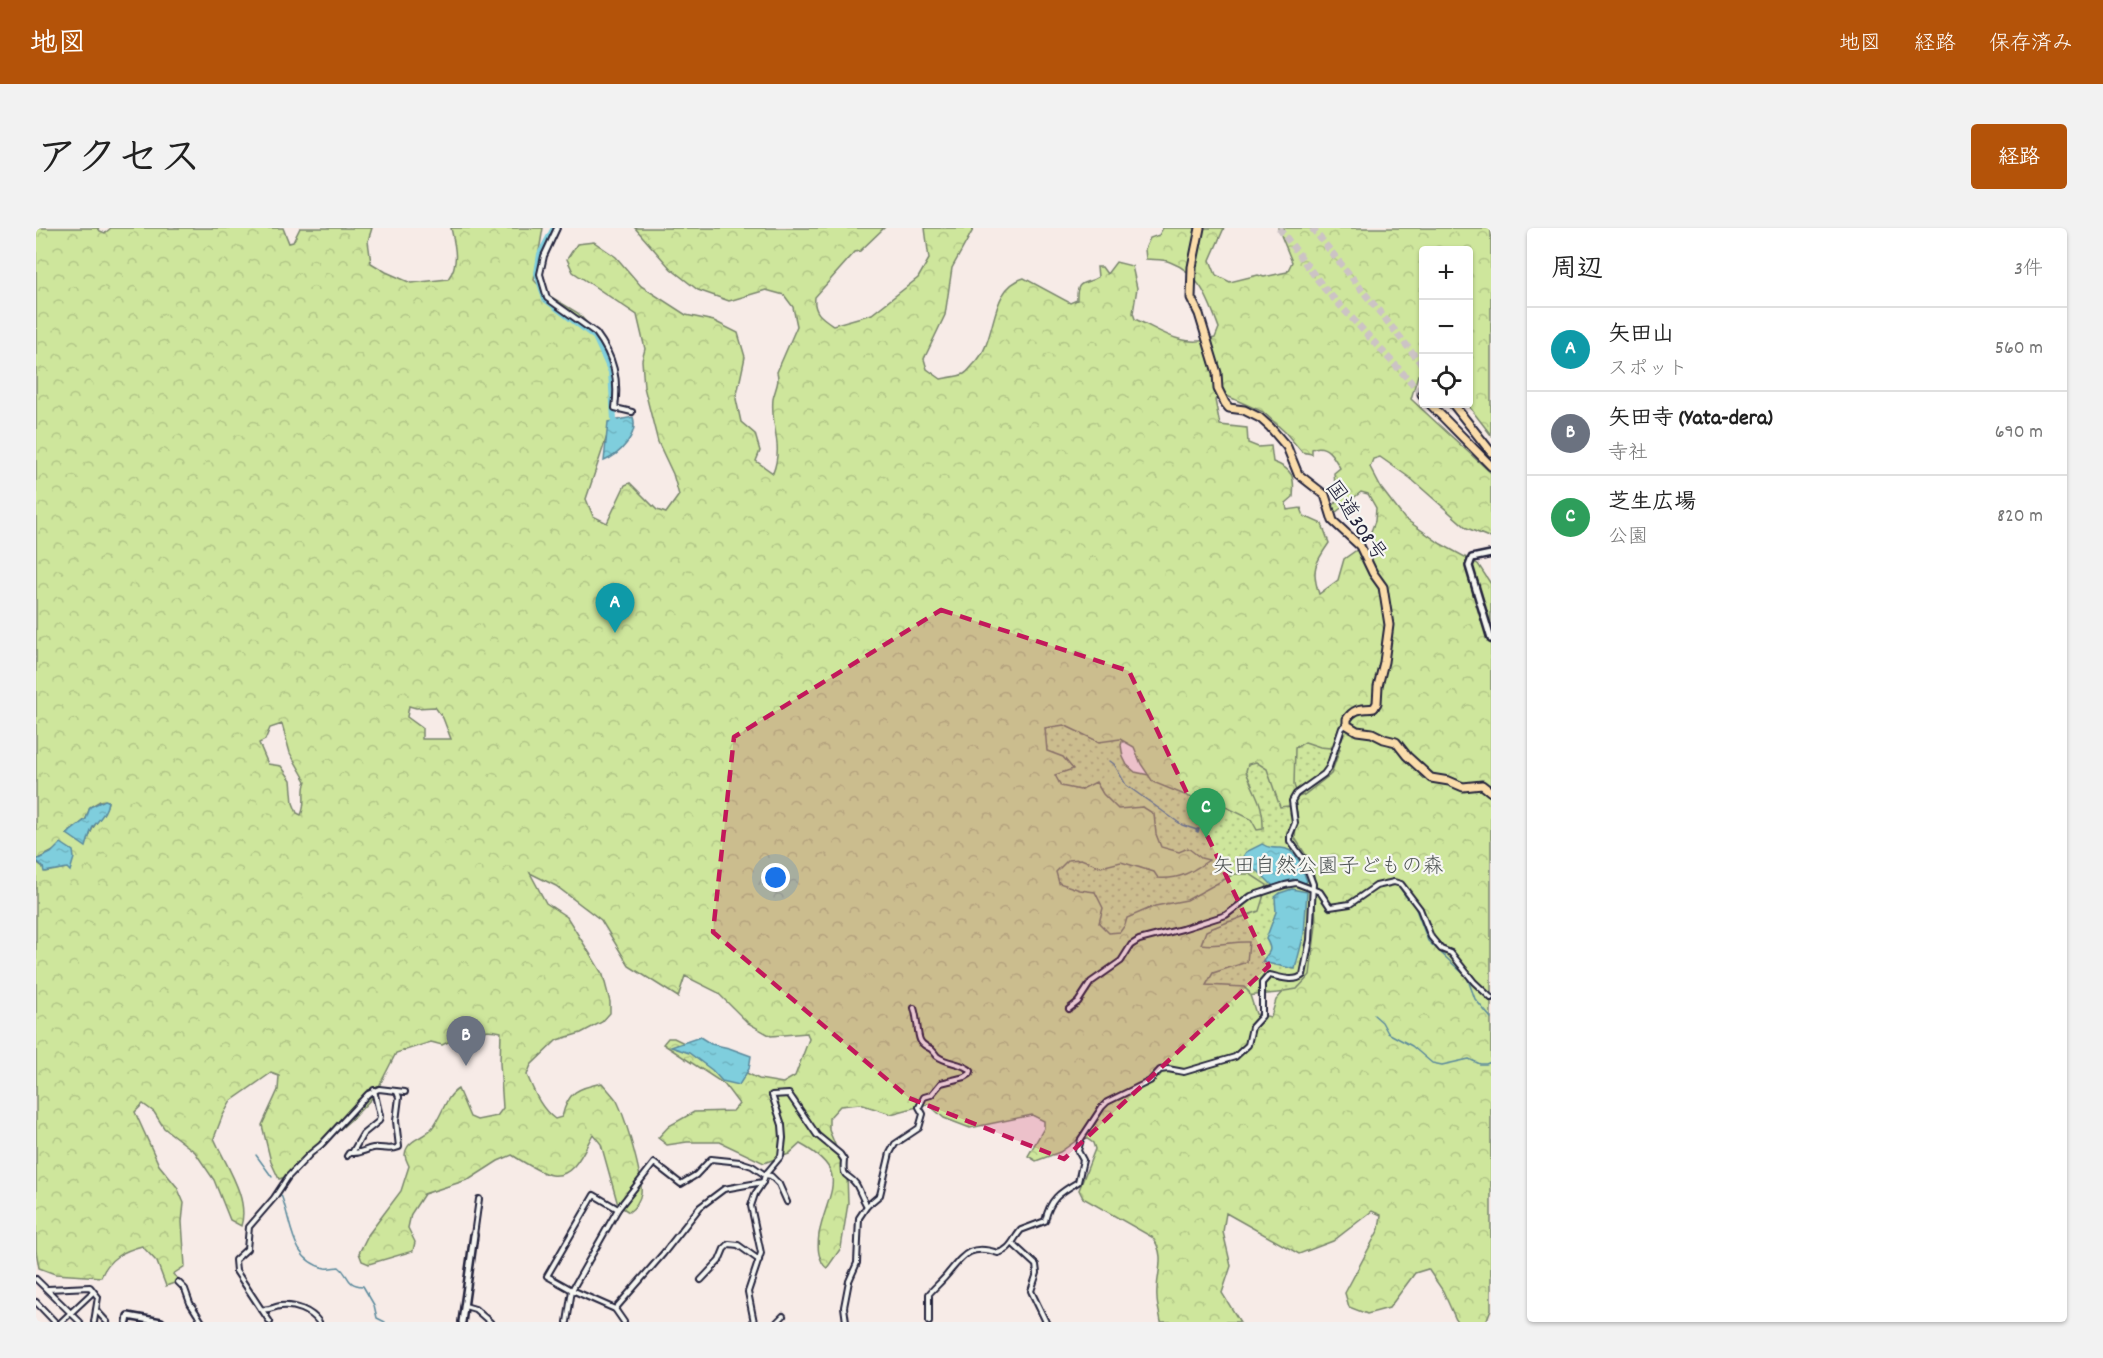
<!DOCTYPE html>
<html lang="ja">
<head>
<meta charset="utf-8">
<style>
  :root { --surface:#fff; --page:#f2f2f2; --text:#222; --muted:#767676; --line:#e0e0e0; --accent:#b45309 }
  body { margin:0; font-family:Dekko,"Klee One",sans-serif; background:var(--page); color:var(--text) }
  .controls { position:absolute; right:18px; top:18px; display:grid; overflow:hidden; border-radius:6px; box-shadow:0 2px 4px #0004 }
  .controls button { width:54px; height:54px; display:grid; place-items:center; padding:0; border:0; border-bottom:2px solid var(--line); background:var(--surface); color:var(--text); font:30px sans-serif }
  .you { position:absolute; left:740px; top:650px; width:21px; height:21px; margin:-15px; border:4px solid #fff; border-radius:50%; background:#1a73e8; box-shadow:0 0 0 9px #1a73e833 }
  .badge { display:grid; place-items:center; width:39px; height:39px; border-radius:50%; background:var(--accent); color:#fff; font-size:20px; font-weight:700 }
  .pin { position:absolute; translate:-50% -50px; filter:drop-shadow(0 2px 3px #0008) }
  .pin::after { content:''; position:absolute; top:32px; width:21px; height:18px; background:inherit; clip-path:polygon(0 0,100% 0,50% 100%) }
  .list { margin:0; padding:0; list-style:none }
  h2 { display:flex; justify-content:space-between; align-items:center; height:78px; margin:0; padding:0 24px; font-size:26px }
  h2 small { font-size:20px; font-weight:400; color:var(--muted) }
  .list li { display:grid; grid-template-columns:39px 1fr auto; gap:18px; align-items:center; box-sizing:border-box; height:84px; padding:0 24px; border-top:2px solid var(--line) }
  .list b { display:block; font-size:22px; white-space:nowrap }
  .list p { margin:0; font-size:20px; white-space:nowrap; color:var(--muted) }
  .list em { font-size:20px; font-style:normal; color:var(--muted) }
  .icon { flex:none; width:33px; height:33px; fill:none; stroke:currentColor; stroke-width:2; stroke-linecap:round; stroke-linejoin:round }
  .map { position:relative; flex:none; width:1455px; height:1094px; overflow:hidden; border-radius:6px }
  header { display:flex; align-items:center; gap:36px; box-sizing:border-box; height:84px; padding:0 30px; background:var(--accent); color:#fff }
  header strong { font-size:28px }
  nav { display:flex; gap:33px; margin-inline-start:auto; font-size:21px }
  .intro { display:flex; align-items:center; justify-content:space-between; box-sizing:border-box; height:144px; padding:0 36px }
  h1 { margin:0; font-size:42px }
  .button { padding:15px 27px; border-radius:6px; background:var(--accent); color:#fff; font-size:21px; font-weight:700 }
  main { display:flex; gap:36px; padding:0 36px }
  aside { flex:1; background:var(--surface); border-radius:6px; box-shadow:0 2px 4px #0004 }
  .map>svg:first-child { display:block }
</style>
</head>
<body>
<header>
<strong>地図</strong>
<nav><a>地図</a><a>経路</a><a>保存済み</a></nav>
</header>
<div class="intro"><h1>アクセス</h1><a class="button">経路</a></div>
<main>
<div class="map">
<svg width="1455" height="1094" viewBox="0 0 1455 1094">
  <defs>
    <pattern id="grass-dots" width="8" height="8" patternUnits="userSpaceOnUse" patternTransform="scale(1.5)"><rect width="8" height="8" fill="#cee69c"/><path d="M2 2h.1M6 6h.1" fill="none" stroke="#b1c587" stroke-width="1.8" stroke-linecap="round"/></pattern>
    <pattern id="forest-crowns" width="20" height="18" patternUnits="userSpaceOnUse" patternTransform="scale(1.5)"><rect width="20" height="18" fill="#cee69c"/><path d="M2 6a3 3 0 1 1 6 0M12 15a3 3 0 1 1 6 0" fill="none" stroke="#b1c587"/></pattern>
    <pattern id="water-ripples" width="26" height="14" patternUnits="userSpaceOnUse" patternTransform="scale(1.5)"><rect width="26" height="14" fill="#7fcedd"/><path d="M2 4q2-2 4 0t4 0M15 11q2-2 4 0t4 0" fill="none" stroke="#6db1bf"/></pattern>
  </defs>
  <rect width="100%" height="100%" fill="#f7ebe7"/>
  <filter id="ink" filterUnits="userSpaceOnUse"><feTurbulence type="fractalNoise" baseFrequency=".0167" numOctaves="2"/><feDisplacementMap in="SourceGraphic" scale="12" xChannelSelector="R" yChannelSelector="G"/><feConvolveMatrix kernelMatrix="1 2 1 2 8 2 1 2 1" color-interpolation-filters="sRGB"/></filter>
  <g filter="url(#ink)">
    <path fill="url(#grass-dots)" stroke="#78846c" stroke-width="1.5" d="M827 421 1101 469 1085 517 1087 529 1091 537 1099 544 1136 552 1262 512 1322 510 1279 762 1160 772 1054 706Z"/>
    <path fill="url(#forest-crowns)" stroke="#78846c" stroke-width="1.5" fill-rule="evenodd" d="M0 0H62L64 3 69 5 75 0H247L253 15 257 14 264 0H336L332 13 335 35 350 44 375 55 412 51C424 35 419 18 415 0H507L498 52 512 67 542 85 565 111 578 140 582 158 578 187 550 271 557 288 571 295 589 257 594 255 621 282 630 285 643 267 637 246 622 214 608 159 606 132 609 121 601 87 537 44 531 31 541 16 558 14 580 29 605 58 650 87 678 93 702 105 709 129 700 171 705 194 719 206 724 223 720 233 737 245C748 216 734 198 737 171 739 161 744 154 741 144L761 98 757 79 748 67 730 62 693 73 662 62 635 41 599 0H848L824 23 819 24 779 69C777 84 785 89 797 97L836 86 882 50 893 31 889 0H938L916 40 909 87 888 131 891 141 905 151C912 149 921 149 928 146 932 144 935 139 938 136 963 112 951 61 988 50L1034 75 1041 72C1040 50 1050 57 1062 49L1061 39H1066L1071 46 1080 34 1096 38 1101 60 1097 85 1099 91C1129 105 1146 120 1179 110L1183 100C1173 73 1164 45 1134 34 1127 31 1117 32 1110 31L1109 21 1114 10 1123 7 1127 0H1188L1174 32 1180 47 1194 54 1222 47 1228 49 1251 44 1256 34 1242 0H1455V207L1431 176 1432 22H1388L1387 151 1382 147 1375 171 1455 245V310L1431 300 1374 250 1344 229 1337 231 1334 239 1345 260 1368 290 1405 316 1442 336 1455 356V1081L1450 1094H1421L1407 1063 1392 1041 1379 1045 1353 1080 1331 1086 1313 1079 1309 1065 1343 1001 1345 987 1336 983 1297 1013 1263 1026 1190 985 1187 1004 1195 1038 1186 1065 1204 1094H1125C1124 1086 1121 1078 1121 1070 1119 1047 1132 1029 1116 1009L1047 970 1043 962 1059 921 1057 915 1047 908 1024 924 1000 933 992 928 1008 900V893L996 887 934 900 908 890 892 876 855 886 824 876 804 878 793 890V902L811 946 812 975 805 1020 791 1040C786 1037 786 1034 784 1029 781 1022 782 1014 783 1006 792 962 816 944 764 916L753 926 728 935 684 914H651L631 917 622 910 633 898 658 884 697 883 703 876 688 856 627 816 632 810H638L723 851 747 855 759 848 773 811 771 805 735 808 712 795 681 764 649 748 642 769 593 738 565 692 520 658 494 645 510 675 531 689 556 729 567 747 574 774V785L566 794 545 805 521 812 495 837 491 847C498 863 504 880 519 891L526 889C532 863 542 860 566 855 571 861 577 867 581 873 589 889 607 948 605 965 604 972 599 980 593 984L582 977 565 916 557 906C548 922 538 951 515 947 507 946 484 932 476 927L462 933 434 951 388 966 375 986 372 1000 379 1014 377 1023 333 1036 326 1033 323 1025 332 1007 365 963 373 938C370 931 367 927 371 920 375 911 389 909 396 900 406 888 409 869 422 861L434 889 441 892 461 888 467 880 464 835 465 804C445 798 424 808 406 817L395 814 360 825 338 868 318 889 250 949 243 951 235 934 226 897 242 862 243 848 235 845 195 873 186 889 178 910C189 936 214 970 205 998L194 992 178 952 159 924 128 900 118 884 107 876 99 884 123 937 141 959 148 975 146 994 149 1038 137 1046 144 1053 130 1058 121 1034 106 1018C87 1023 73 1030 65 1049L19 1046 3 1040 0 1023V634L7 639 9 644 31 640 21 621 0 632ZM1191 168 1227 184 1249 204 1266 224 1276 226V221C1290 214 1298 229 1304 240L1298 245 1299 257 1303 264 1302 272 1297 278 1292 269 1287 270C1291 287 1293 298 1308 308L1314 305 1299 291V285L1325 264 1332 266 1340 280 1339 293 1334 306 1337 321 1335 326 1322 321 1308 331 1302 352 1283 366C1275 342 1279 335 1293 315L1286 296 1268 288 1265 280 1251 282 1250 275 1257 269C1259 249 1257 241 1237 234L1235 218 1222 219 1212 215 1211 200 1184 197 1179 172ZM373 478 380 480 399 479 407 490 415 511H386V500L371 489ZM246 496 254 525 270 553C265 564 271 574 265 587L261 585 257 575 255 552 245 538 232 536 223 515 229 512 234 500ZM1028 497 1063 514 1084 511 1098 519 1105 536 1117 554 1173 577 1188 578 1215 591 1221 602 1227 601C1228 574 1218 566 1210 543L1212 536 1220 534 1231 541 1244 579 1252 578 1261 584 1259 610 1275 635 1278 648 1280 697 1274 747 1261 761 1248 763 1240 772 1235 789 1220 786 1213 764 1208 759 1170 757 1177 745 1211 734 1213 714C1197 713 1181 719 1165 716L1170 703C1187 695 1205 690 1223 683L1231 657 1214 646H1198L1151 672 1119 678 1091 690 1089 697 1084 704 1073 705 1063 695 1067 680 1059 664 1044 662 1023 655 1020 644 1032 632 1045 631 1065 639 1085 634 1118 644 1122 650C1143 652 1156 644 1173 632L1165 630 1152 620 1143 624 1125 619 1120 606 1118 586 1107 579 1082 581 1067 566 1060 554 1044 562 1025 558 1019 547 1037 541 1027 529 1011 523 1009 500ZM1269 514 1284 519 1304 521 1295 546 1268 567 1262 569 1258 557 1259 520ZM64 573H72C71 586 57 594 54 607L31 606 50 591 54 579Z"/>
    <g fill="url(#water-ripples)" stroke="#5a899c" stroke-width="1.5">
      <path d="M597 189C603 207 583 227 568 233L572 194Z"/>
      <path d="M69 572 72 573C71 584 64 590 57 599 54 604 52 613 50 619L31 606 50 591 54 579Z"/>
      <path d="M25 615 37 623 38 630 34 643 31 640 8 644 7 639 0 632 15 625Z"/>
      <path d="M1226 616C1232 620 1238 620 1245 620 1263 621 1266 642 1271 653L1269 656 1257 651 1237 658 1222 643 1206 642 1205 632 1210 624Z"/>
      <path d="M1256 661 1271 664 1268 706 1259 741 1226 734C1232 724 1238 724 1230 711L1240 684 1239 669 1244 665Z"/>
      <path d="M664 809 675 816 693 820 715 828 713 841 703 857 686 853 676 842 653 825 635 819Z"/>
    </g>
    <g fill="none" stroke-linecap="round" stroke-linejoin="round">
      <g stroke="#5a899c" stroke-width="1.5">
        <path d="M1074 533 1078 536 1090 557 1146 597 1161 602"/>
        <path d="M1161 601H1163L1162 604 1160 603Z"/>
        <path d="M1362 657 1371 670 1378 676 1392 713 1431 749 1439 771 1455 790"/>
        <path d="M1338 787 1346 794 1352 805 1376 818 1396 835 1406 837 1433 831 1444 836H1450L1455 834"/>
        <path d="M220 927 236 949"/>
        <path d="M245 967C256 993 254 1033 289 1040 294 1041 299 1039 303 1039 314 1047 309 1057 327 1058L338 1077 341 1090 349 1094"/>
      </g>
      <path stroke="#7fcedd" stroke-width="6" d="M518 0 504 26 501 45 509 71 559 109 575 144 578 192"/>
      <g stroke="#ccc3c5" stroke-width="7" stroke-dasharray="7 3.5" stroke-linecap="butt">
        <path d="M1243 0 1288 60 1386 166"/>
        <path d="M1276 0 1388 139"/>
      </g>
      <defs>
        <g id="street">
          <path d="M521 0 508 28 504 46 511 70 560 105C578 129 583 151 579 180L596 184"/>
          <path d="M1033 781 1042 774 1055 754 1085 733 1095 717 1103 712 1146 701 1190 687 1215 668 1249 657 1260 655 1284 664 1294 679 1314 676 1340 658 1358 654 1365 656 1384 681 1395 709 1405 721 1415 725 1438 754 1455 770"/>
          <path d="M316 925 327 906 343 893 344 888 338 862"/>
          <path d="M311 928 313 925C325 926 327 922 337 920 346 919 354 923 363 919L360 893 363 869 361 864"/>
          <path d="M582 981 558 967 511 1048 536 1062 579 1081 588 1094"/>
          <path d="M438 1007 443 971"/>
          <path d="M977 1016 1000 1037 1001 1045 995 1063 1010 1094"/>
          <path d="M0 1051 44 1094"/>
          <path d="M665 1052 683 1033 688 1021 693 1016 702 1017 723 1032"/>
          <path d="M142 1054 149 1061 154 1075 166 1094"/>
          <path d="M12 1061 54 1059 62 1069 58 1094"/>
          <path d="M0 1074 19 1094"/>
          <path d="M429 1078 439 1081 454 1094"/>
          <path d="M579 1081 627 1026 664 979 688 961 727 954"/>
          <path d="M60 1082 71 1094"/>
          <path d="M226 1082 234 1094"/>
          <path d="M25 1094 57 1064"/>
          <path d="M283 1094C275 1083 259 1076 244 1078 237 1079 233 1083 225 1081L200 1043 199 1032 211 1021 213 999 238 970 252 949 274 926 285 917 332 866 343 861 369 864"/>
          <path d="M531 1094 536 1062 582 981 618 935 645 956 660 947 675 931 704 934 716 938 729 947 735 948 743 956 751 974"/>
          <path d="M718 1094 712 1064 725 1025 715 978 719 966 727 954 729 947 745 928 747 910 746 897 736 867 753 866 781 907 804 926 808 932C806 952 811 944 820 956 824 963 827 972 831 978"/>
          <path d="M741 1094 747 1088"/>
          <path d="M810 1094 808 1079 813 1053 821 1035 823 990 831 978 844 967 854 925 859 916 883 900 887 886 883 879 888 869 895 867 905 855 929 849 934 846 935 843C926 834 911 836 901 828 899 825 897 823 895 821 890 818 886 817 884 812 881 805 882 792 878 780"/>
          <path d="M893 1094V1066C898 1060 905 1054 910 1048 927 1028 933 1015 962 1025 975 1022 977 1011 985 1002L1009 993C1014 971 1023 965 1042 954L1047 932 1042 923 1045 911 1066 879 1071 874 1114 853 1124 842 1132 841 1148 844 1199 829 1212 817 1216 799 1226 788V755L1233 747C1244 749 1258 755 1267 747L1274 712 1277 656 1268 632 1254 613V607L1259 595 1256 573 1260 566 1288 546 1293 539 1306 500 1310 497"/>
        </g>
        <g id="secondary">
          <path d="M1455 326 1436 330 1433 338 1455 411"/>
          <path d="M91 1094 92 1088 125 1094"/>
          <path d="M426 1094 438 1007"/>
        </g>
        <g id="highway">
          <path d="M1164 0 1156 39 1155 70 1163 86 1181 145 1182 161 1189 175 1193 180 1208 182 1224 190 1234 199 1251 219 1262 246 1289 267 1297 293 1324 318 1337 345 1347 359 1353 397 1348 434 1342 458 1341 475 1338 480C1326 482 1319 479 1311 491V497L1321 503 1336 505 1348 511 1360 514 1371 528 1395 550 1413 553 1427 559 1446 557 1455 564"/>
          <path d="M1386 166 1388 168"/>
          <path d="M1394 176 1455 238"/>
          <path d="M1417 176 1455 224"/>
        </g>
      </defs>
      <use href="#street" stroke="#22223b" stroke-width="8"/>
      <use href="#secondary" stroke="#22223b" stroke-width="10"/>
      <use href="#highway" stroke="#22223b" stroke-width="11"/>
      <use href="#street" stroke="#f6f6f2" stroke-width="4"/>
      <use href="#secondary" stroke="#f6f6f2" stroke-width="5"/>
      <use href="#highway" stroke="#fbddab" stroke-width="7"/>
    </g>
  </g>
  <path fill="#c2185b" fill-opacity="0.2" stroke="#c2185b" stroke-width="4.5" stroke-dasharray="12 8" stroke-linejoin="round" d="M905 382 1093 443 1233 738 1028 931 873 870 677 704 698 509Z"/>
  <g text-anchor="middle" stroke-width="4.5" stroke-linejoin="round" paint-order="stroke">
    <g font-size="21" fill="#22223b" stroke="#f6f6f2">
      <text transform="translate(1321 292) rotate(56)" y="7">国道308号</text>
    </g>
    <g font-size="21" fill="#4d5353" stroke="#f6f6f2">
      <text x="1292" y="644">矢田自然公園子どもの森</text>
    </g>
  </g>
</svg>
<div class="controls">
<button>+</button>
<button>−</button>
<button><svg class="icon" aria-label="locate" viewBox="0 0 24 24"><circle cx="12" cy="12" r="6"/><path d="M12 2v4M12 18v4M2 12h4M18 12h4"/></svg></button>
</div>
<div class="you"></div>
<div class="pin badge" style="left:579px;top:405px;background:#0f9aa8">A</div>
<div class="pin badge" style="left:430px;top:838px;background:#6b7280">B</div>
<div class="pin badge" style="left:1170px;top:610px;background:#2e9e5b">C</div>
</div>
<aside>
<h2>周辺<small>3件</small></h2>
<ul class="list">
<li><span class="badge" style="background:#0f9aa8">A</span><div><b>矢田山</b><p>スポット</p></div><em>560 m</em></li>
<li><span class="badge" style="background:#6b7280">B</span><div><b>矢田寺 (Yata-dera)</b><p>寺社</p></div><em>690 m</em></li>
<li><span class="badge" style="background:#2e9e5b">C</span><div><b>芝生広場</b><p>公園</p></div><em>820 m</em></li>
</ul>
</aside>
</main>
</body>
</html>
